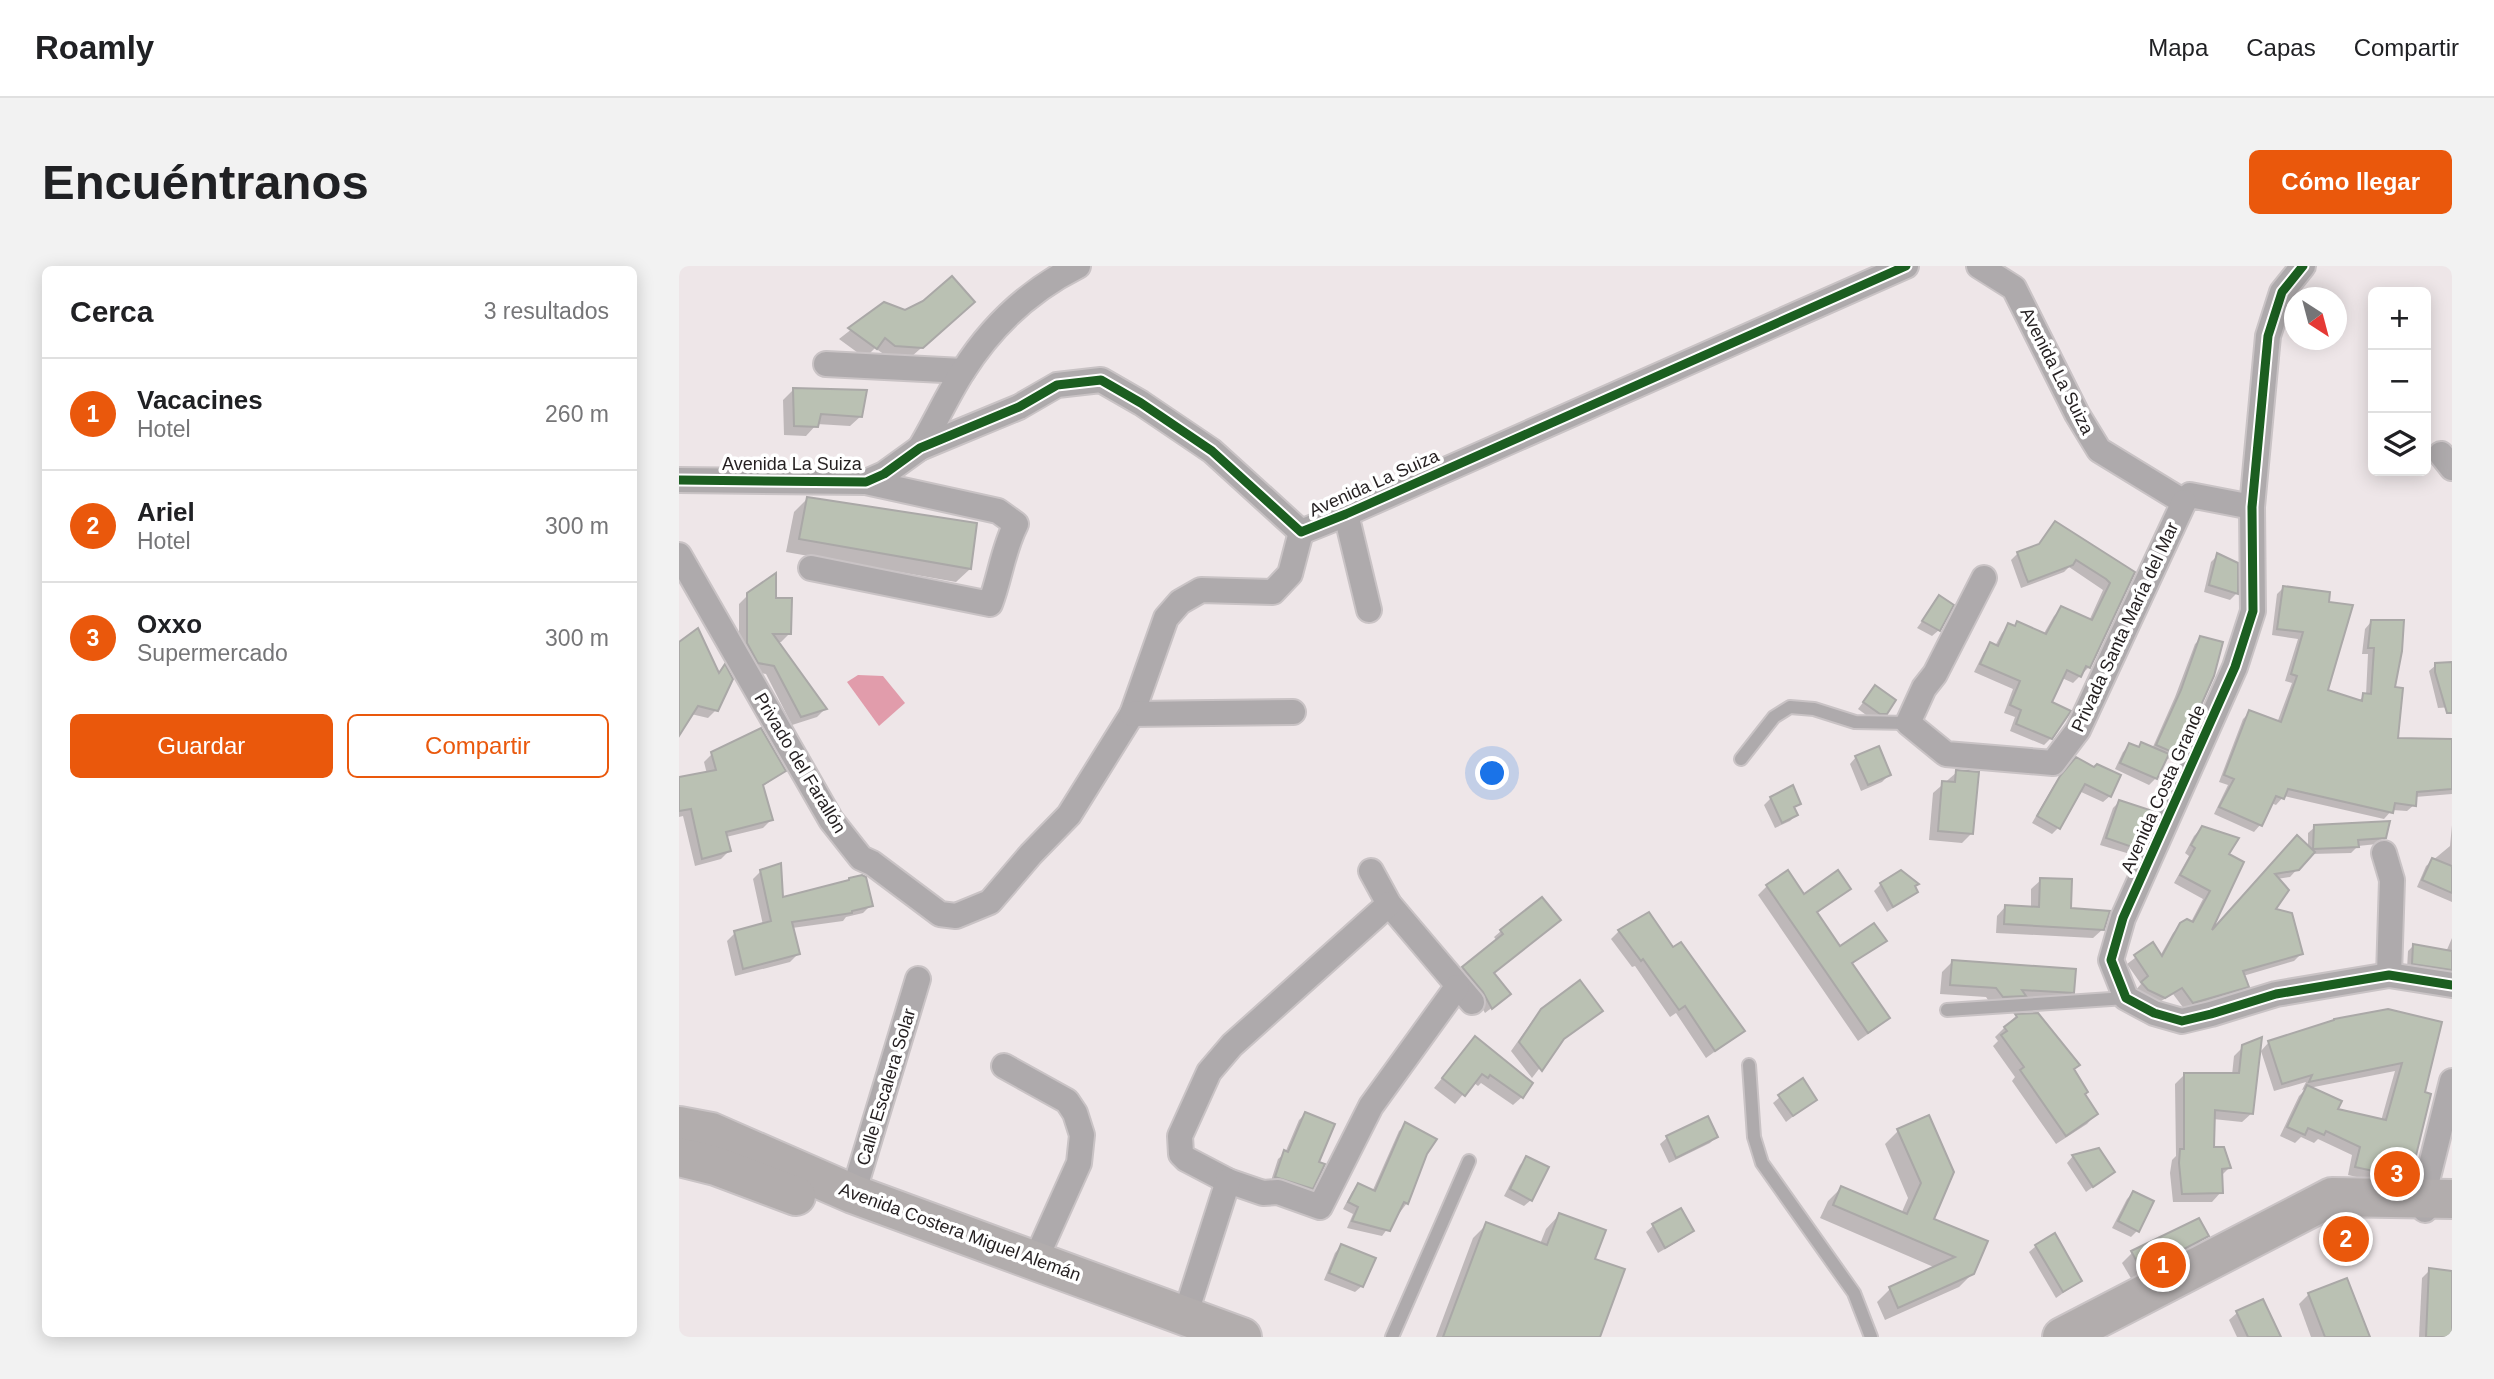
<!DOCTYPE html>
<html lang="es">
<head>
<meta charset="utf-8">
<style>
  :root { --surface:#fff; --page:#f2f2f2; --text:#202124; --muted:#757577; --line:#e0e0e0; --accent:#ea580c }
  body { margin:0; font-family:Helvetica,sans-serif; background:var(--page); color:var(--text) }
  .controls { position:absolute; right:21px; top:21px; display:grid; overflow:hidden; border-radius:10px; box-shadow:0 4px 18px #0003 }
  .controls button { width:63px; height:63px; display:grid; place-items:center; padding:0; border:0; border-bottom:2px solid var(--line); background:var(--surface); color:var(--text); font:35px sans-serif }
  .compass { position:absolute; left:1605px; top:21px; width:63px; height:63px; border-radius:50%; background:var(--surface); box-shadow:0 4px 18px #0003; rotate:144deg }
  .you { position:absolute; left:814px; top:508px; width:24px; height:24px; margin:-18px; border:5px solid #fff; border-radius:50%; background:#1a73e8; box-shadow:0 0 0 10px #1a73e833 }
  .badge { display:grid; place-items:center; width:46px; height:46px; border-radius:50%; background:var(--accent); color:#fff; font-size:23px; font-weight:700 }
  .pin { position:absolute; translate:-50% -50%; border:4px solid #fff; box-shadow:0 2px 7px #0006 }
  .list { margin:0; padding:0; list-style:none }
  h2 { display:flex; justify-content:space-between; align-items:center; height:91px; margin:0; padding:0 28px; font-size:30px }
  h2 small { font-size:23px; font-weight:400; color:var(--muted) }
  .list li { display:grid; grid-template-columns:46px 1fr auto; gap:21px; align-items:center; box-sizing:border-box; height:112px; padding:0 28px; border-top:2px solid var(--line) }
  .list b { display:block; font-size:26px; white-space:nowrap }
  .list p { margin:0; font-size:23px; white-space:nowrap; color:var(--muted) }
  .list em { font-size:23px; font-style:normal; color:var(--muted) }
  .actions { display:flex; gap:14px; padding:21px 28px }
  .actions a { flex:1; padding:16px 0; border:2px solid var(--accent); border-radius:10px; text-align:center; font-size:24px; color:var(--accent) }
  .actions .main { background:var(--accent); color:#fff }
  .icon { flex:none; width:38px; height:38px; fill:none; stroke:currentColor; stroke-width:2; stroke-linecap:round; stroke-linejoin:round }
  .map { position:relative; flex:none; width:1773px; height:1071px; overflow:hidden; border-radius:10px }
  header { display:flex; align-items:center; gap:42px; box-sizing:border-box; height:98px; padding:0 35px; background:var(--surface); border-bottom:2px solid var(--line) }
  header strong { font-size:33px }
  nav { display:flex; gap:38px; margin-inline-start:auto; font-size:24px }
  .intro { display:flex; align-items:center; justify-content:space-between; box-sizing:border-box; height:168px; padding:0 42px }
  h1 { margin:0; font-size:49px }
  .button { padding:18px 32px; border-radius:10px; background:var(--accent); color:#fff; font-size:24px; font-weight:700 }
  main { display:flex; gap:42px; padding:0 42px }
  aside { flex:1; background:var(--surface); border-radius:10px; box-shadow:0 4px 18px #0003 }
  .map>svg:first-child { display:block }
</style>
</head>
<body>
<header>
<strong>Roamly</strong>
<nav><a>Mapa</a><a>Capas</a><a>Compartir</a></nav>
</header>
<div class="intro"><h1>Encuéntranos</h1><a class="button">Cómo llegar</a></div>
<main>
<aside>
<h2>Cerca<small>3 resultados</small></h2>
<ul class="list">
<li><span class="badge">1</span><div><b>Vacacines</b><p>Hotel</p></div><em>260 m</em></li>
<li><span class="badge">2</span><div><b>Ariel</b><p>Hotel</p></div><em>300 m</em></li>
<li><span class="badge">3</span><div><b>Oxxo</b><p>Supermercado</p></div><em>300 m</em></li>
</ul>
<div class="actions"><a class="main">Guardar</a><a>Compartir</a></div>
</aside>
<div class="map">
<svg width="1773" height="1071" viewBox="0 0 1773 1071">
  <rect width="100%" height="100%" fill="#eee6e8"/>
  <path fill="#e19cab" d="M179 409 204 410 226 437 200 460 168 416Z"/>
  <g fill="#0003" fill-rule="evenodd">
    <path d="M205 38 226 46H283L232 91 206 89 196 82 186 92 160 73Z"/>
    <path d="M114 124 182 150 171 160 138 158 127 170 105 169 104 134Z"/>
    <path d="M128 233 291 303 277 316 107 286 115 246Z"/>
    <path d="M1376 257 1454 306 1410 401 1394 417 1383 412 1371 437 1372 472 1365 479 1331 465 1336 451 1325 447 1334 423 1295 406 1305 386 1312 379 1316 380 1323 367 1330 359 1334 362 1339 357 1364 369 1375 350 1382 343 1410 355 1424 324 1390 301 1385 306 1342 322 1332 294 1339 287 1358 281Z"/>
    <path d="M1539 289 1557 298V328L1551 334 1525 326 1532 296Z"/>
    <path d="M1605 321 1650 327 1647 425 1679 435 1687 429 1689 388H1683L1686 363 1692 356 1714 422 1717 474 1773 473V528L1736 531 1735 539 1728 545 1713 544 1705 553 1605 530 1597 539 1592 537 1581 559 1575 566 1535 548 1549 519 1540 516 1564 453 1571 446 1598 457 1613 417 1606 415 1619 373 1593 369 1598 328Z"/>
    <path d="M69 329 95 333 111 367 102 376H98L146 443 138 451 113 459 87 408 71 405 60 386V338Z"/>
    <path d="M1260 332V364L1253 370 1238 362Z"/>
    <path d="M1522 372 1499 488 1493 494 1486 491 1477 512 1470 519 1436 503 1444 486 1451 479 1458 482 1463 478 1473 483 1496 431 1516 378Z"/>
    <path d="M0 378 39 407 45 401 37 444 29 452 12 448 0 466Z"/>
    <path d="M1773 398V445V441L1759 442 1750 405 1757 399Z"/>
    <path d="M1196 421 1207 447 1200 454H1194L1179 443Z"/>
    <path d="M33 488 105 505 83 521 92 554 84 562 47 571 50 585 42 593 16 600 4 550 0 551V513L28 508 25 496Z"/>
    <path d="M1177 491 1210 509 1203 516 1182 525 1171 498Z"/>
    <path d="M1391 500 1431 530 1424 536 1400 525 1379 562 1373 568 1353 557 1375 519Z"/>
    <path d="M1278 506 1293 567 1283 577 1250 574 1254 527Z"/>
    <path d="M1092 532 1120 537 1114 543 1117 549 1111 555 1096 562 1085 539Z"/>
    <path d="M1440 536 1457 582 1451 588 1421 579 1434 542Z"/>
    <path d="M1773 559V636L1738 621 1747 600 1771 580Z"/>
    <path d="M1636 561 1705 571 1698 578 1679 580 1672 587 1632 588 1611 611 1598 613 1594 644 1622 688 1615 695 1564 710 1568 720 1561 728 1506 744 1494 728 1477 738 1456 725 1462 718 1448 698 1473 679 1481 690 1494 667 1502 659 1512 656 1524 633 1495 617 1510 590 1506 587 1515 570 1523 562 1548 589 1529 669 1611 579 1629 581V567Z"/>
    <path d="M82 605 102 633 192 639 184 647 167 651 164 655 113 662 119 688 111 696 56 710 48 675 56 667 84 659 74 613Z"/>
    <path d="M1362 614 1390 644 1424 663 1414 672 1317 667 1318 650 1327 640 1352 642V623Z"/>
    <path d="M1202 618 1234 621 1237 626 1208 646 1195 625Z"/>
    <path d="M1088 620 1125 630 1170 623 1137 648 1161 682 1205 674 1172 699 1209 752 1199 761 1179 775 1079 629Z"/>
    <path d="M863 633 814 708 823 734 806 747 798 733 777 708 818 675 815 671 822 665Z"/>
    <path d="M940 665 994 683 1064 765 1027 792 997 747 991 751 956 700 953 701 932 673Z"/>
    <path d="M1773 672V712L1728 703 1729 685 1734 680 1767 686Z"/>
    <path d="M1273 696 1394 726 1384 736 1314 741 1307 731 1261 728 1263 706Z"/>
    <path d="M863 744 921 745 880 777 853 812 832 785 854 754Z"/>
    <path d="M1709 745 1744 828 1731 910 1722 918H1708L1669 909 1673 889 1639 873 1635 877 1622 871 1616 877 1601 870 1620 830 1627 823 1623 824 1627 816 1595 825 1582 785 1590 776ZM1716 805 1702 855 1656 844 1630 822Z"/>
    <path d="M1359 748 1393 804 1404 829 1417 848 1408 858 1377 878 1333 815 1336 811 1314 780 1319 775 1316 771 1337 750Z"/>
    <path d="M796 772 843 831 834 839 802 817 799 820 794 816 776 838 755 822Z"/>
    <path d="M1564 781 1573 847 1563 856 1534 853V883L1550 902 1542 910V926L1533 936H1494L1491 907 1493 894 1497 890 1496 818 1505 809H1553L1555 790Z"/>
    <path d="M1101 831 1136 833 1107 856 1094 837Z"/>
    <path d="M626 848 638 897 632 922 626 928 591 918 599 893 606 887 620 854Z"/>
    <path d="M1249 851 1253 954 1294 1007 1280 1021 1206 1054 1198 1036 1211 1023 1257 1002 1141 952 1149 935 1162 922 1222 948 1229 932 1206 878 1219 865Z"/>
    <path d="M1028 852 1037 871 1031 877 990 897 981 878 988 872Z"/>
    <path d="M727 858 747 887 728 937 703 970 668 962 674 948 664 943 673 926 679 919 693 926 720 865Z"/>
    <path d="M1394 890 1434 906 1407 926 1388 897Z"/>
    <path d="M848 892 852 934 845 940 825 930 841 899Z"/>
    <path d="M1454 927 1458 965 1452 971 1433 962 1448 933Z"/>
    <path d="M1001 944 1013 965 1006 971 979 987 967 966 974 960Z"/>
    <path d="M880 949 914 994 919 1071H757L794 972 807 959 861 978 867 963Z"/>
    <path d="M1519 954 1527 970 1517 980 1453 1014 1443 997 1453 987Z"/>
    <path d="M662 980 683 1020 676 1026 645 1014 656 987Z"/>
    <path d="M1357 980 1401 1015 1377 1032 1350 986Z"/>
    <path d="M1751 1004 1773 1006V1071H1740L1743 1012Z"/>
    <path d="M1630 1028 1689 1071H1632L1620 1038Z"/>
    <path d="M1558 1047 1600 1071H1558L1550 1054Z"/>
  </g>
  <g fill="#bac1b3" stroke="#aaa8a7" stroke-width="2">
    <path d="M273 10 296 36 244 82 216 80 206 72 198 83 169 62 205 36 226 44 244 35Z"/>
    <path d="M114 122 188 124 183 151 142 148 139 161 115 160Z"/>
    <path d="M128 231 298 257 292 303 120 273Z"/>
    <path d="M1376 255 1456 306 1411 402 1407 400 1402 411 1388 404 1373 436 1392 445 1373 473 1337 458 1342 444 1331 439 1341 415 1301 398 1311 376 1319 380 1329 357 1336 360 1338 355 1367 368 1382 340 1413 354 1431 317 1427 313 1397 294 1394 299 1349 316 1345 306 1338 286 1360 278Z"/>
    <path d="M1538 287 1559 297V328L1530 319Z"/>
    <path d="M97 307V332H113L112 368H94L148 443 122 451 95 400 79 397 68 377V327Z"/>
    <path d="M1604 320 1651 326 1650 336 1674 339 1649 424 1683 435 1684 427 1692 428 1695 382H1689L1692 354H1725L1723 385 1716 421 1724 422 1719 472 1773 473V523L1738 526 1737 540 1716 537 1714 547 1609 523 1605 533 1597 530 1583 560 1540 541 1555 513 1545 509 1570 444 1602 456 1618 410 1612 408 1624 366 1598 363Z"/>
    <path d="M1260 329 1275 339 1261 365 1243 355Z"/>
    <path d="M19 362 40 407 46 398 54 413 39 445 19 440 0 470V376Z"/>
    <path d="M1521 370 1544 376 1535 410 1500 489 1477 479 1502 424Z"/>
    <path d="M1773 396V447H1768L1756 406V397Z"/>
    <path d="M1196 419 1217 434 1208 448H1201L1184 436Z"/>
    <path d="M82 462 107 505 84 519 94 554 47 566 52 585 23 593 12 543 0 545V511L37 504 32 486Z"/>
    <path d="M1462 476 1490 488 1478 513 1441 497 1450 477 1460 481Z"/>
    <path d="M1200 480 1212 509 1189 519 1176 490Z"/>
    <path d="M1397 491 1415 501 1418 498 1442 509 1432 531 1406 518 1381 563 1358 550 1381 510Z"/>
    <path d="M1277 504 1300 506 1294 568 1259 565 1263 515 1276 516Z"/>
    <path d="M1114 519 1122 538 1115 541 1119 549 1103 557 1091 531Z"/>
    <path d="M1440 534 1474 545 1459 583 1427 572Z"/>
    <path d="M1711 555 1707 572 1679 574 1680 581 1634 583 1635 559Z"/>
    <path d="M1523 560 1560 572 1550 588 1565 596 1533 664 1618 569 1636 586 1620 604 1596 608 1610 624 1597 643 1613 647 1624 688 1564 705 1570 721 1514 737 1503 722 1486 732 1469 724 1462 716 1469 710 1455 689 1474 676 1483 690 1501 657 1508 653 1514 656 1531 625 1501 609 1516 582 1512 579Z"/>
    <path d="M1753 592 1773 600V627L1743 614Z"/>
    <path d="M102 597 104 631 170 614V612L183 609 187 611 194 640 173 645V647L113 656 121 688 64 703 55 665 92 655 81 604Z"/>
    <path d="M1109 604 1125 628 1159 604 1172 623 1138 646 1161 680 1195 657 1208 675 1173 697 1211 752 1189 767 1087 619Z"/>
    <path d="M1222 604 1240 618 1236 620 1239 626 1214 641 1201 617Z"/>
    <path d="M1361 612 1393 613 1392 642 1431 645 1425 664 1325 658 1326 639 1360 641Z"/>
    <path d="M863 631 882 654 815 707 832 728 813 743 804 726 783 701 824 668 821 664Z"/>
    <path d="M970 646 994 681 1002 676 1066 765 1036 785 1006 740 1000 744 964 693 962 695 939 664Z"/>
    <path d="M1734 678 1773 685V704L1733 698Z"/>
    <path d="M1273 694 1397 703 1395 727 1343 724 1347 730 1324 731 1317 722 1271 719Z"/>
    <path d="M901 714 924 745 885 773 863 805 840 776 862 743Z"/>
    <path d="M1709 743 1763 756 1746 826 1752 828 1732 910H1717L1676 901 1681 881 1647 865 1645 869 1629 862 1626 869 1608 861 1628 819 1663 835 1659 843 1707 854 1723 797 1630 816 1633 809 1603 818 1589 775 1655 754V753Z"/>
    <path d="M1359 747 1401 799 1395 803 1409 826 1406 828 1419 848 1387 870 1341 804 1345 801 1322 769 1328 765 1325 761 1338 751 1336 748Z"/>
    <path d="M796 770 854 817 844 832 811 809 809 812 803 808 786 830 763 812Z"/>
    <path d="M1583 771 1574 848 1536 844 1535 881H1545L1552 902 1543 903 1544 927 1503 928 1500 897 1501 883H1505V807H1560L1563 779Z"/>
    <path d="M1124 812 1138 834 1114 850 1099 829Z"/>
    <path d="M626 846 656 858 640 896 646 898 634 923 596 911 605 884 609 886Z"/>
    <path d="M1250 849 1275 906 1255 953 1309 975 1295 1008 1219 1042 1210 1021 1276 991 1154 939 1162 920 1228 948 1242 917 1218 863Z"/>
    <path d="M1029 850 1039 871 997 892 987 870Z"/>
    <path d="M726 856 758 873 748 888 729 938 725 936 711 965 673 955 679 941 669 936 679 917 696 925Z"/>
    <path d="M1420 882 1436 906 1414 921 1393 889Z"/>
    <path d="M847 890 870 901 853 935 831 923Z"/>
    <path d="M1454 925 1475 935 1460 966 1439 955Z"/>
    <path d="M1002 942 1015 965 986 982 973 958Z"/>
    <path d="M880 947 927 964 916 993 946 1003 921 1071H764L807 956 868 979Z"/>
    <path d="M1520 952 1530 970 1463 1005 1452 985Z"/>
    <path d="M1376 967 1403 1015 1384 1026 1356 979Z"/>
    <path d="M662 978 697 992 684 1021 650 1007Z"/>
    <path d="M1750 1002 1773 1005V1071H1747Z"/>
    <path d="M1668 1012 1691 1071H1646L1629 1027Z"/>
    <path d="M1584 1033 1602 1071H1569L1557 1045Z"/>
  </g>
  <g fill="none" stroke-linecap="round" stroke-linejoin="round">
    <defs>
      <g id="service">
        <path d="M1062 493 1095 451 1111 441 1135 443 1176 456 1229 457"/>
        <path d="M1268 744 1447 732"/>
        <path d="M1070 799 1075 871 1083 897 1175 1027 1192 1071"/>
        <path d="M713 1071 790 895"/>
      </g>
      <g id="minor">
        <path d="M1300 0 1335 22 1398 148 1420 184 1505 236 1511 229 1573 241"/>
        <path d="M1624 0 1603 26 1589 70 1573 241 1574 345 1556 401 1444 652 1432 694 1447 732 1475 747 1503 755 1532 748 1597 728 1710 709 1773 719"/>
        <path d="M147 98 284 105"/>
        <path d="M241 182C256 157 268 130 284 105 313 59 351 24 399 0"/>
        <path d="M1762 188 1773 202"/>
        <path d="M0 214 187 216 205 208 241 182 340 141 378 119 422 114 462 137 533 185 622 266 667 248 1227 0"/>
        <path d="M667 248 690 344"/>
        <path d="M0 289 152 554 182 592 193 597 261 648 277 650 311 636 352 588 390 549 453 448 487 352 501 336 522 324 594 326 611 308 622 266"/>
        <path d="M132 302 311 338C321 312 324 283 337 258L319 245 187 216"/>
        <path d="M1305 312 1256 408 1245 422 1229 457 1267 488 1374 497 1399 464 1505 236"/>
        <path d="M453 448 614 446"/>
        <path d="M1705 587 1713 614 1710 709"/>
        <path d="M692 605 710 638 793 736"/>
        <path d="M710 638 553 779 530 806 501 870 502 888 507 893 549 915 584 927 599 926 641 941 692 840 778 721"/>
        <path d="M325 800 388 835 396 847 403 869 400 897 356 995"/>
        <path d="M174 928 239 713"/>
        <path d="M1746 944 1744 931 1773 815"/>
        <path d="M506 1050 549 915"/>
      </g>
      <g id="primary">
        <path d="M0 860 32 866 174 928 563 1071"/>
        <path d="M0 891 37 900 117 930"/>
        <path d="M1383 1071 1653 931 1773 933"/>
      </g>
    </defs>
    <use href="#service" stroke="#c9c3c5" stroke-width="16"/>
    <use href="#minor" stroke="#c9c3c5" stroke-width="28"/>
    <use href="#primary" stroke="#c9c3c5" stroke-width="42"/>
    <use href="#service" stroke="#aeaaac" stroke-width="12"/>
    <use href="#minor" stroke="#aeaaac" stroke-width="24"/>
    <use href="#primary" stroke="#b2adad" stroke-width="38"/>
    <defs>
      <g id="cycleway">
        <path d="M1624 0 1603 26 1589 70 1573 241 1574 345 1556 401 1444 652 1432 694 1447 732 1475 747 1503 755 1532 748 1597 728 1710 709 1773 719"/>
        <path d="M0 214 187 216 205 208 241 182 340 141 378 119 422 114 462 137 533 185 622 266 667 248 1227 0"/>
      </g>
    </defs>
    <use href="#cycleway" stroke="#fff" stroke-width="13"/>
    <use href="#cycleway" stroke="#1b5e20" stroke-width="9"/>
  </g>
  <g text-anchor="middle" stroke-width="7" stroke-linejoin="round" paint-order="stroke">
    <g font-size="18" fill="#241f20" stroke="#fff">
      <text transform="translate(1378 105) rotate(63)" y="6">Avenida La Suiza</text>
      <text x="113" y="204">Avenida La Suiza</text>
      <text transform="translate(695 217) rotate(-24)" y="6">Avenida La Suiza</text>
      <text transform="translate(1446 361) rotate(-65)" y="6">Privada Santa María del Mar</text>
      <text transform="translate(121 497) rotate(59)" y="6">Privado del Farallón</text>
      <text transform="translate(1484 523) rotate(-66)" y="6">Avenida Costa Grande</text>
      <text transform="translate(207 821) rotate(-73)" y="6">Calle Escalera Solar</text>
      <text transform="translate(281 966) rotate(20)" y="6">Avenida Costera Miguel Alemán</text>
    </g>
  </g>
</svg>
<div class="controls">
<button>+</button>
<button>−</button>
<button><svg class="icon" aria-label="layers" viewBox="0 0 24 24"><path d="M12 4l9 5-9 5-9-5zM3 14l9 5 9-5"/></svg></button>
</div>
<svg class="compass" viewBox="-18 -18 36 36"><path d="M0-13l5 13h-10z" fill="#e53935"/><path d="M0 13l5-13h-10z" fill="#757577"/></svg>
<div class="you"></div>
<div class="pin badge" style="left:1484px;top:999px">1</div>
<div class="pin badge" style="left:1667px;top:973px">2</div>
<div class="pin badge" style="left:1718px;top:908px">3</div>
</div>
</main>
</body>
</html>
